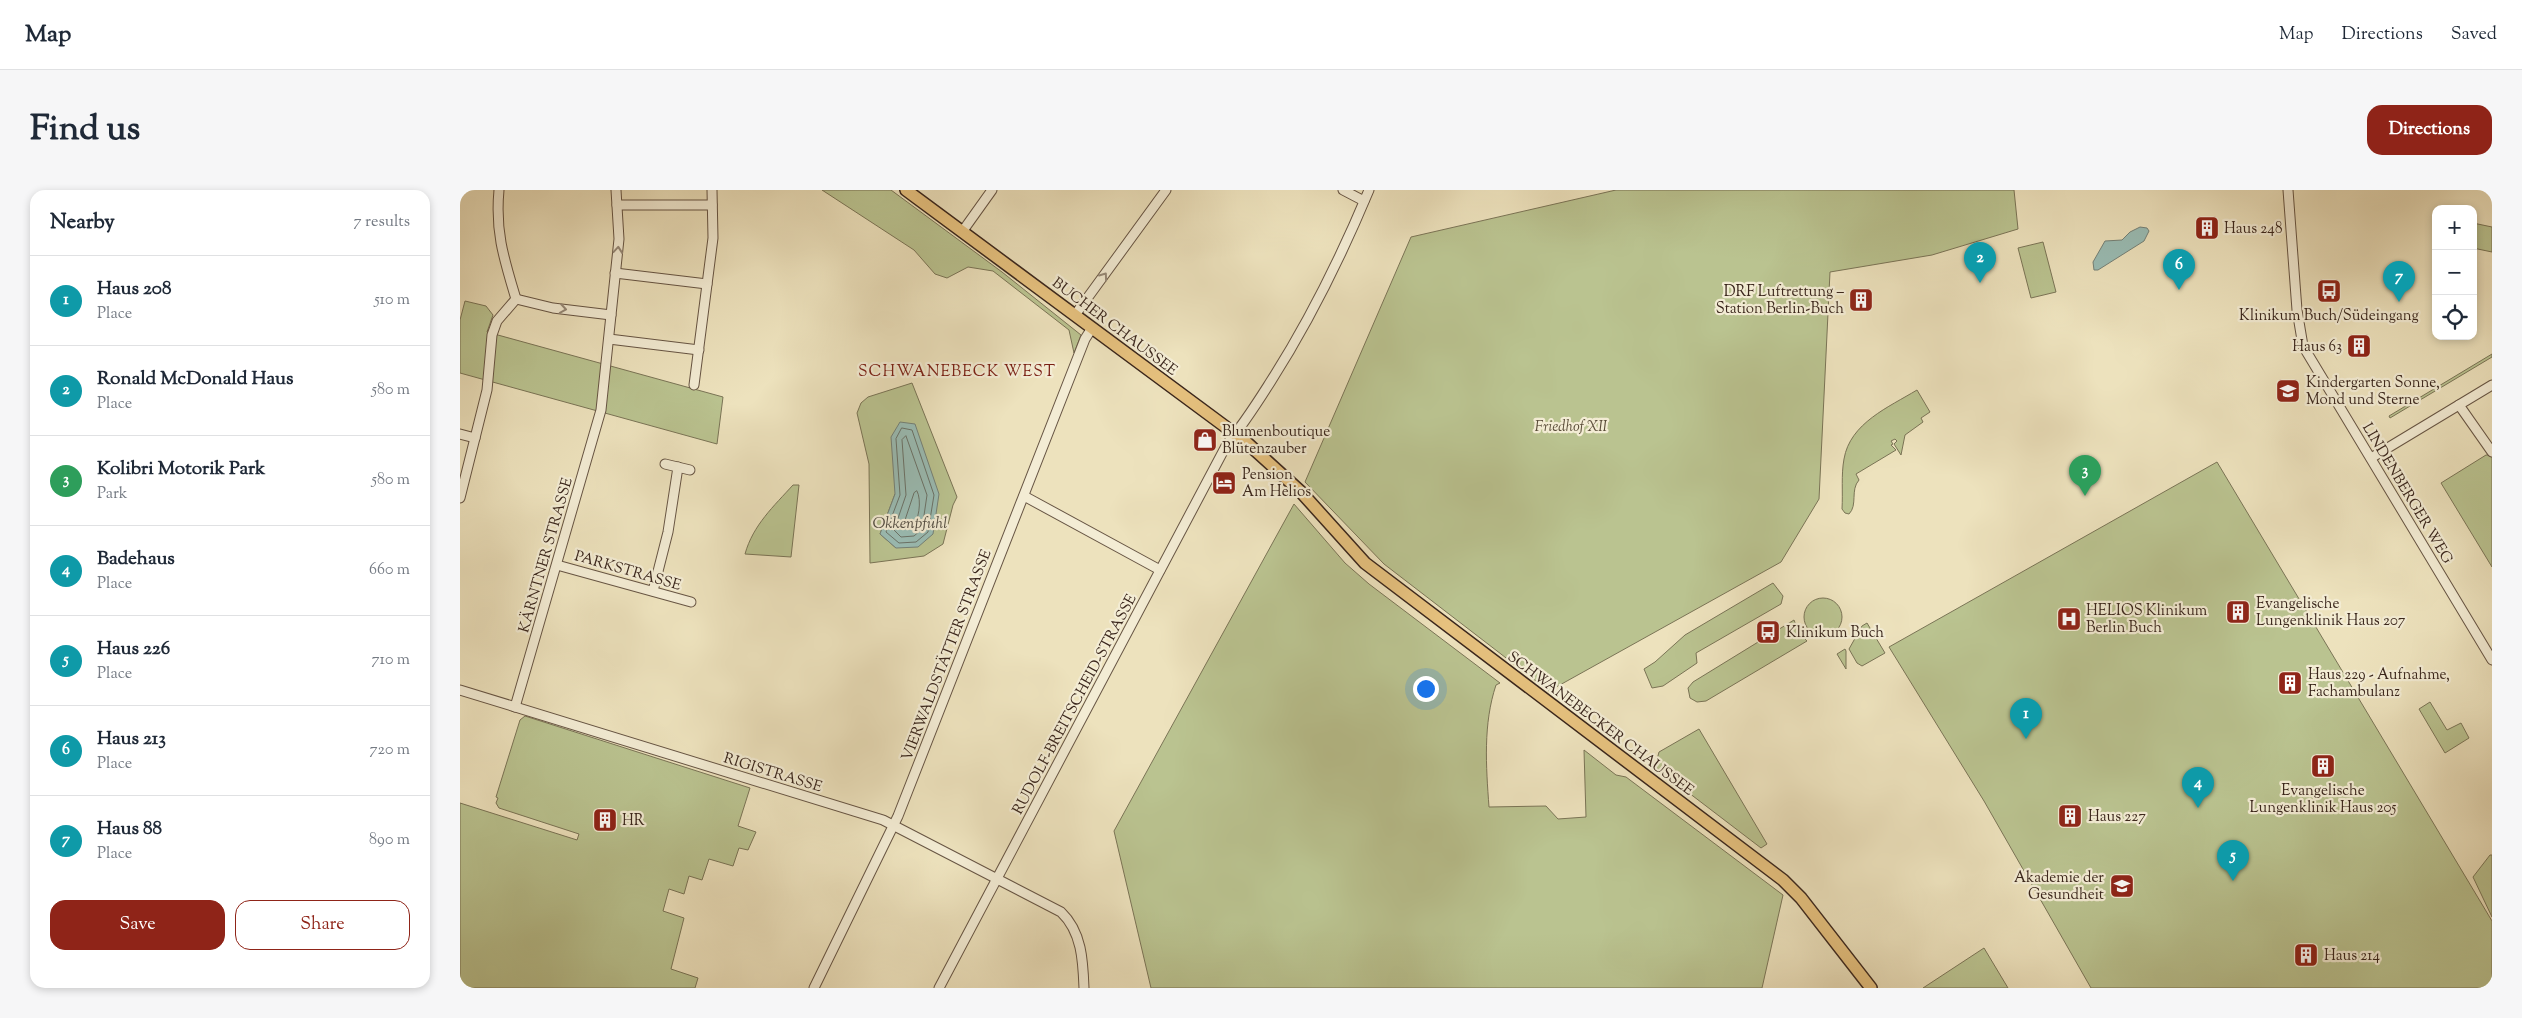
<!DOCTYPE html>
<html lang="en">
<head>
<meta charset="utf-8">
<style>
  :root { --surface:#fff; --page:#f6f6f7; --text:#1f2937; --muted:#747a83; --line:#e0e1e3; --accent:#8f2418 }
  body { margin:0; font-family:"Sorts Mill Goudy",serif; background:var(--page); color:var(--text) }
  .controls { position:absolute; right:15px; top:15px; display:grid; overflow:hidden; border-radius:10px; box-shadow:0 2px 8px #0003 }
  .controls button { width:45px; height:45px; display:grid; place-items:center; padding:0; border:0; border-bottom:1px solid var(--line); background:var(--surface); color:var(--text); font:25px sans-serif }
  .you { position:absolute; left:965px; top:498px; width:18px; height:18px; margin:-12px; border:4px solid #fff; border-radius:50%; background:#1a73e8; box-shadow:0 0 0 8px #1a73e833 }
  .badge { display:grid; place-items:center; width:32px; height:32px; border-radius:50%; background:var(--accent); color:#fff; font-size:16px; font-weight:700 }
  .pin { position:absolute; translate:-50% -41px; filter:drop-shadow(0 1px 2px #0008) }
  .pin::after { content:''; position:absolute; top:26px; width:18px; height:15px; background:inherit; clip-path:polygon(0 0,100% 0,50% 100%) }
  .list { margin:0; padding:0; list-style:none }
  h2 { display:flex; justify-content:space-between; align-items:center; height:65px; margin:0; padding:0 20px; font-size:21px }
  h2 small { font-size:16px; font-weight:400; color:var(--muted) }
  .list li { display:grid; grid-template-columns:32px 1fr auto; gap:15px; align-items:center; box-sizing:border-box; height:90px; padding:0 20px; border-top:1px solid var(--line) }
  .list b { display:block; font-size:19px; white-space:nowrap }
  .list p { margin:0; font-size:16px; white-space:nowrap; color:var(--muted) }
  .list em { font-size:16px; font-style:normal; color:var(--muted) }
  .actions { display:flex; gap:10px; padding:15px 20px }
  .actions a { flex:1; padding:11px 0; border:1px solid var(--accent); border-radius:15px; text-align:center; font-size:18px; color:var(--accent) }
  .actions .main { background:var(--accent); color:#fff }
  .icon { flex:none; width:28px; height:28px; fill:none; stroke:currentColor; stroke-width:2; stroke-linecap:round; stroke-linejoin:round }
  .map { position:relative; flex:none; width:2032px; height:798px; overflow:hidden; border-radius:15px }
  header { display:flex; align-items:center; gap:30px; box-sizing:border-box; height:70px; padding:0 25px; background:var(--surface); border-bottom:1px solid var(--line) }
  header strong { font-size:24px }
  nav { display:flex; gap:28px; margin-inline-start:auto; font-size:18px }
  .intro { display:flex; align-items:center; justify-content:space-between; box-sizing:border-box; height:120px; padding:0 30px }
  h1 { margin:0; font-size:35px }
  .button { padding:12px 22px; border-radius:15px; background:var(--accent); color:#fff; font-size:18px; font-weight:700 }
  main { display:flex; gap:30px; padding:0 30px }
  aside { flex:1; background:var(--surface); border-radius:15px; box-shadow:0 2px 8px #0003 }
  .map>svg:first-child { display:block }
</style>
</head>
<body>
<header>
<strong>Map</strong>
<nav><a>Map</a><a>Directions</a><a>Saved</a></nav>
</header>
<div class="intro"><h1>Find us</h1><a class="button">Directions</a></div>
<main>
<aside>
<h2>Nearby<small>7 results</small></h2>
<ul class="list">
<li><span class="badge" style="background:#0f9aa8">1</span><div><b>Haus 208</b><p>Place</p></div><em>510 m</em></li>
<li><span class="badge" style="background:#0f9aa8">2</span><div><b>Ronald McDonald Haus</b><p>Place</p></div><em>580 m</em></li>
<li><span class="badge" style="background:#2e9e5b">3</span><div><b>Kolibri Motorik Park</b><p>Park</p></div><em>580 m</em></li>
<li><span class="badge" style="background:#0f9aa8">4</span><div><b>Badehaus</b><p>Place</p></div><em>660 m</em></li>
<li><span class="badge" style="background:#0f9aa8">5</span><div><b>Haus 226</b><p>Place</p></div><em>710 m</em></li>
<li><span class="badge" style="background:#0f9aa8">6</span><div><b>Haus 213</b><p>Place</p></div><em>720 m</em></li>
<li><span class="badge" style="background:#0f9aa8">7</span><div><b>Haus 88</b><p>Place</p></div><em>890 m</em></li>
</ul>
<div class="actions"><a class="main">Save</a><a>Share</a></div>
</aside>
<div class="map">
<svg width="2032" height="798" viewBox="0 0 2032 798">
  <rect width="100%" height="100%" fill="#ede2bd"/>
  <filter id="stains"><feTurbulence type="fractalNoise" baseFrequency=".004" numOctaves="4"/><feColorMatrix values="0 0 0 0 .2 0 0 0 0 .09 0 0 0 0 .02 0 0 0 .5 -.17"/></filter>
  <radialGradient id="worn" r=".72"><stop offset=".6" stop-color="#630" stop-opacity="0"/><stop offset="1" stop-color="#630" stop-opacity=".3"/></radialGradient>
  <g fill="#bac390" stroke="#7a7456" fill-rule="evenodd">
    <path d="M362 0H431L542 82 621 145 614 163 609 140 533 81 508 77 487 88 475 84 454 60Z"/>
    <path d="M1156 0H1554L1558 39 1472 65 1370 82 1359 309 1321 372 1089 501 924 374 845 292 951 47Z"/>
    <path d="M2013 33 2032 37V62L2013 58Z"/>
    <path d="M1583 52 1596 102 1571 108 1558 58Z"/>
    <path d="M5 111 26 116 33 125 27 142 263 207 257 254 0 183V130Z"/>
    <path d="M2032 164V167L1930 228 1929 226Z"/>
    <path d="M452 193 497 307 493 315 483 354 464 366 410 373 409 274 397 223 401 213 408 207ZM435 304 436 358 420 344Z"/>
    <path d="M1457 200 1470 222 1461 228 1463 232 1445 245 1441 265 1434 254 1437 251 1435 249 1431 251 1433 254 1431 255 1436 260 1396 284 1399 290C1390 300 1398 315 1389 324L1385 323 1382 319C1383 302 1381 285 1384 269 1390 233 1429 217 1457 200Z"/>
    <path d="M2026 265H2032V377L1981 293Z"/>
    <path d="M1757 272 2032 731V798H1631L1524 611 1429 457Z"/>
    <path d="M333 295H339L331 367 285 364C293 335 314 316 333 295Z"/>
    <path d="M834 314 885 373 909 394 1040 493 1036 495C1023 534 1026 576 1029 617L1086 616 1098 629 1126 627 1124 560 1156 585 1166 587 1323 705 1302 798H691L654 641Z"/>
    <path d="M1313 393 1323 406 1321 414 1236 463 1237 473 1203 496 1192 498 1184 479 1195 472 1225 445Z"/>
    <circle cx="1363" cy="427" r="19"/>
    <path d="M1334 430 1339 443 1347 451 1246 511 1237 512 1230 508 1228 498 1233 492Z"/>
    <path d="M1407 433 1425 463 1402 476 1397 473 1389 459 1402 436Z"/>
    <path d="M1385 459 1386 461V479L1377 464Z"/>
    <path d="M1970 512 1987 540 2001 533 2009 548 1985 563 1959 519Z"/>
    <path d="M65 526 290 598 278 636 296 642 288 660 279 658 273 676 249 669 242 690 229 686 224 704 209 699 203 721 224 728 211 779 238 788 235 798H0V613L117 650 119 644 39 618 36 613 38 608 36 607 60 530Z"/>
    <path d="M1239 539 1307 654 1301 658 1195 577 1199 562Z"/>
    <path d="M2030 665H2032V727L2013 687Z"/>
    <path d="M1524 758 1548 798H1463Z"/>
  </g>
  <g fill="#9abdb5" stroke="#748178">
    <path d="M1680 37 1687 38 1689 41 1684 51 1638 80H1634L1633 72 1645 51 1662 50 1670 42Z"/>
    <path d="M440 232 455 234 479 304 473 344 458 357 436 358 420 344 435 304 431 247Z"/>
  </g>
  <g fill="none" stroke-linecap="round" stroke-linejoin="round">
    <g stroke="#6a7268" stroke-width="1">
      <path d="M442 238 452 240 474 305 468 342 456 352 439 353 426 342 440 305 436 249Z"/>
      <path d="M446 246 467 305 462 339 454 346 441 347 434 340 446 305 442 250Z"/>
      <path d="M457 301C462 310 459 332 451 339H445L443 336 454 303Z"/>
    </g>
    <defs>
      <g id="minor">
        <path d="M39 0C35 42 44 69 56 109"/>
        <path d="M883 0 904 11"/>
        <path d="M1828 0 1837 120 1843 156 2032 470"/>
        <path d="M157 15H252"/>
        <path d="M502 42 532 0"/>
        <path d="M155 83 247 94"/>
        <path d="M56 109 93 118 151 125"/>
        <path d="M615 125 706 0"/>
        <path d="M149 149 239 160"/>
        <path d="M234 195 253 48 252 0"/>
        <path d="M1999 215 2032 262"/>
        <path d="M0 244 15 248"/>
        <path d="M1911 268 2032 195"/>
        <path d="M205 274 230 280"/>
        <path d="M564 306 700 380"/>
        <path d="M0 308 27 200 32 145 37 131 56 109"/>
        <path d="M97 375 231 412"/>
        <path d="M193 401 208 342 218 277"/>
        <path d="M0 500 423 630 601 722C622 742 623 771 624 798"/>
        <path d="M55 517 141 220 159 49 156 0"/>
        <path d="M354 798 438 626 625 149 632 138"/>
        <path d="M479 798 767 254C784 234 797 213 811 191 850 130 881 67 909 0"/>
      </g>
      <path id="major" d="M446 0 786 252 841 302 905 373 1323 690 1341 708 1411 798"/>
    </defs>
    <use href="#minor" stroke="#675544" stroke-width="11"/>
    <use href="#major" stroke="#3a261c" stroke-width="14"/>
    <use href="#minor" stroke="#f3ecd4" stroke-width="9"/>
    <use href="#major" stroke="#e6c17e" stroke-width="11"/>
  </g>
  <defs><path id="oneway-chevron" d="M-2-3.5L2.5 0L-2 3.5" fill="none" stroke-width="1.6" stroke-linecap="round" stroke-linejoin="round" transform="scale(1.25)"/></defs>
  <g stroke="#968978">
    <use href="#oneway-chevron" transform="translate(158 60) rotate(-85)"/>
    <use href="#oneway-chevron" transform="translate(644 86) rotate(-54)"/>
    <use href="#oneway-chevron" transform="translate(103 119) rotate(9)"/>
  </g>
  <defs>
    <symbol id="building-square" viewBox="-11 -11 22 22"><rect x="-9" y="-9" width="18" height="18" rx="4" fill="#8f2418" stroke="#f3ecd4"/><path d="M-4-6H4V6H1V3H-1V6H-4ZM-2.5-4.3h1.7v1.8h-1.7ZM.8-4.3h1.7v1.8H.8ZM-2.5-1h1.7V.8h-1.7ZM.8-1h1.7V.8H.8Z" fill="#fff"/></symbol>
    <symbol id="bus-square" viewBox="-11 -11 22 22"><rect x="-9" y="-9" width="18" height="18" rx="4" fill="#8f2418" stroke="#f3ecd4"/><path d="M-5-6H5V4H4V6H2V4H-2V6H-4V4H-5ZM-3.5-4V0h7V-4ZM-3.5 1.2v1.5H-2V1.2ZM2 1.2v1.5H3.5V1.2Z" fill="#fff"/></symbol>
    <symbol id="school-square" viewBox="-11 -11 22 22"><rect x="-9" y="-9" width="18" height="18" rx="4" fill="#8f2418" stroke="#f3ecd4"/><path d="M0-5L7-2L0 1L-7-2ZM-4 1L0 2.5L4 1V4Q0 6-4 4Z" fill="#fff"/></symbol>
    <symbol id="shop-square" viewBox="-11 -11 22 22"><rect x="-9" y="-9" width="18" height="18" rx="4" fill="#8f2418" stroke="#f3ecd4"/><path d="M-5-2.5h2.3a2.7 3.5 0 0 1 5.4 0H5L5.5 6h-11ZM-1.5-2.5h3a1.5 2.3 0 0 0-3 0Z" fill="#fff"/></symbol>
    <symbol id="hotel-square" viewBox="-11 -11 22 22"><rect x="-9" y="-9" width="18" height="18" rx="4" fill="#8f2418" stroke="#f3ecd4"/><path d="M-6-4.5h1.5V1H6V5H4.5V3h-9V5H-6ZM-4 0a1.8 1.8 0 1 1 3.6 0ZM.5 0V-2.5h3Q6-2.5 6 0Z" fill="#fff"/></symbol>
    <symbol id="hospital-square" viewBox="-11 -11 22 22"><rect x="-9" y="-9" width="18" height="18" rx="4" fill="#8f2418" stroke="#f3ecd4"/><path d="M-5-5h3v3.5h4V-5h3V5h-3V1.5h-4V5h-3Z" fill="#fff"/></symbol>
  </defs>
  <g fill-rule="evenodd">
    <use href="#building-square" x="1733" y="24" width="28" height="28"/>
    <use href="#bus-square" x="1855" y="87" width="28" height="28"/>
    <use href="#building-square" x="1387" y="96" width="28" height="28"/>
    <use href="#building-square" x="1885" y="142" width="28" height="28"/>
    <use href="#school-square" x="1814" y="187" width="28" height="28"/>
    <use href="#shop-square" x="731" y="236" width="28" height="28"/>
    <use href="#hotel-square" x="750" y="279" width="28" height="28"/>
    <use href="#building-square" x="1764" y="408" width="28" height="28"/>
    <use href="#hospital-square" x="1595" y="415" width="28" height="28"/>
    <use href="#bus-square" x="1294" y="428" width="28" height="28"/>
    <use href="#building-square" x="1816" y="479" width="28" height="28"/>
    <use href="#building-square" x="1849" y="562" width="28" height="28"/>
    <use href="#building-square" x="1596" y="612" width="28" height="28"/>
    <use href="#building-square" x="131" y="616" width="28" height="28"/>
    <use href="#school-square" x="1648" y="682" width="28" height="28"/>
    <use href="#building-square" x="1832" y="751" width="28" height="28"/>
  </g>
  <g text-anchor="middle" stroke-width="4.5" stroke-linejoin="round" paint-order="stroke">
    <g font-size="15" fill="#3a261c" stroke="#f3ecd4" text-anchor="start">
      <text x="1764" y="43">Haus 248</text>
      <text x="1384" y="106" text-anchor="end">DRF Luftrettung –<tspan x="1384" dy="17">Station Berlin-Buch</tspan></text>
      <text x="1869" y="130" text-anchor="middle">Klinikum Buch/Südeingang</text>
      <text x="1882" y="161" text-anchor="end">Haus 63</text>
      <text x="1846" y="197">Kindergarten Sonne,<tspan x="1846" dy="17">Mond und Sterne</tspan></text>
      <text x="762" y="246">Blumenboutique<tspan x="762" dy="17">Blütenzauber</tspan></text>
      <text x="782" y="289">Pension<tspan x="782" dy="17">Am Helios</tspan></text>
      <text x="1796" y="418">Evangelische<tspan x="1796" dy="17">Lungenklinik Haus 207</tspan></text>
      <text x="1626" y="425">HELIOS Klinikum<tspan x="1626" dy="17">Berlin Buch</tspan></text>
      <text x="1326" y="447">Klinikum Buch</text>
      <text x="1848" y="489">Haus 229 - Aufnahme,<tspan x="1848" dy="17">Fachambulanz</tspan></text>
      <text x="1863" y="605" text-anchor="middle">Evangelische<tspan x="1863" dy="17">Lungenklinik Haus 205</tspan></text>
      <text x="1628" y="631">Haus 227</text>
      <text x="162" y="635">HR</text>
      <text x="1644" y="692" text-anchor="end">Akademie der<tspan x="1644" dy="17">Gesundheit</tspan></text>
      <text x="1864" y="770">Haus 214</text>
    </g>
    <g font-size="15" fill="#3a261c" stroke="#f3ecd4">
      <text transform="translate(655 136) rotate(37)" y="5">BUCHER CHAUSSEE</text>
      <text transform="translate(1948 303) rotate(59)" y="5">LINDENBERGER WEG</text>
      <text transform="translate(85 365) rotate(-74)" y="5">KÄRNTNER STRASSE</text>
      <text transform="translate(168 380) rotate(16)" y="5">PARKSTRASSE</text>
      <text transform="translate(486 465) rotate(-69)" y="5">VIERWALDSTÄTTER STRASSE</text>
      <text transform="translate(614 514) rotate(-62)" y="5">RUDOLF-BREITSCHEID-STRASSE</text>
      <text transform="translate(1141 533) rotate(37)" y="5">SCHWANEBECKER CHAUSSEE</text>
      <text transform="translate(313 582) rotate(17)" y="5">RIGISTRASSE</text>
    </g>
    <g font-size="15" font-style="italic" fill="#5a4d39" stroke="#f3ecd4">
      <text x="1111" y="241">Friedhof XII</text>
    </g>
    <g font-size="16" letter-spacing="1" fill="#7a1f14" stroke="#f3ecd4">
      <text x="497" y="186">SCHWANEBECK WEST</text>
    </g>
    <g font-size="16" font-style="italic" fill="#524c42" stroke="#f3ecd4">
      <text x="450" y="338">Okkenpfuhl</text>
    </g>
  </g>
  <rect width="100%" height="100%" filter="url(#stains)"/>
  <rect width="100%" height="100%" fill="url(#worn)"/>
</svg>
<div class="controls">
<button>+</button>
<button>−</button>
<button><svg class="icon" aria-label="locate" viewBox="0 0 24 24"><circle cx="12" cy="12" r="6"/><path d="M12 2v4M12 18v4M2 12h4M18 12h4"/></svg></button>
</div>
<div class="you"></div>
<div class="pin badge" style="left:1566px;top:549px;background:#0f9aa8">1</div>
<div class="pin badge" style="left:1520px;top:93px;background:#0f9aa8">2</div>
<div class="pin badge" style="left:1625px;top:306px;background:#2e9e5b">3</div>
<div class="pin badge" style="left:1738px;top:618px;background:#0f9aa8">4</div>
<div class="pin badge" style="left:1773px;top:691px;background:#0f9aa8">5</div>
<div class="pin badge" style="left:1719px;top:100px;background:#0f9aa8">6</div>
<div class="pin badge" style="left:1939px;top:112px;background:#0f9aa8">7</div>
</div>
</main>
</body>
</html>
